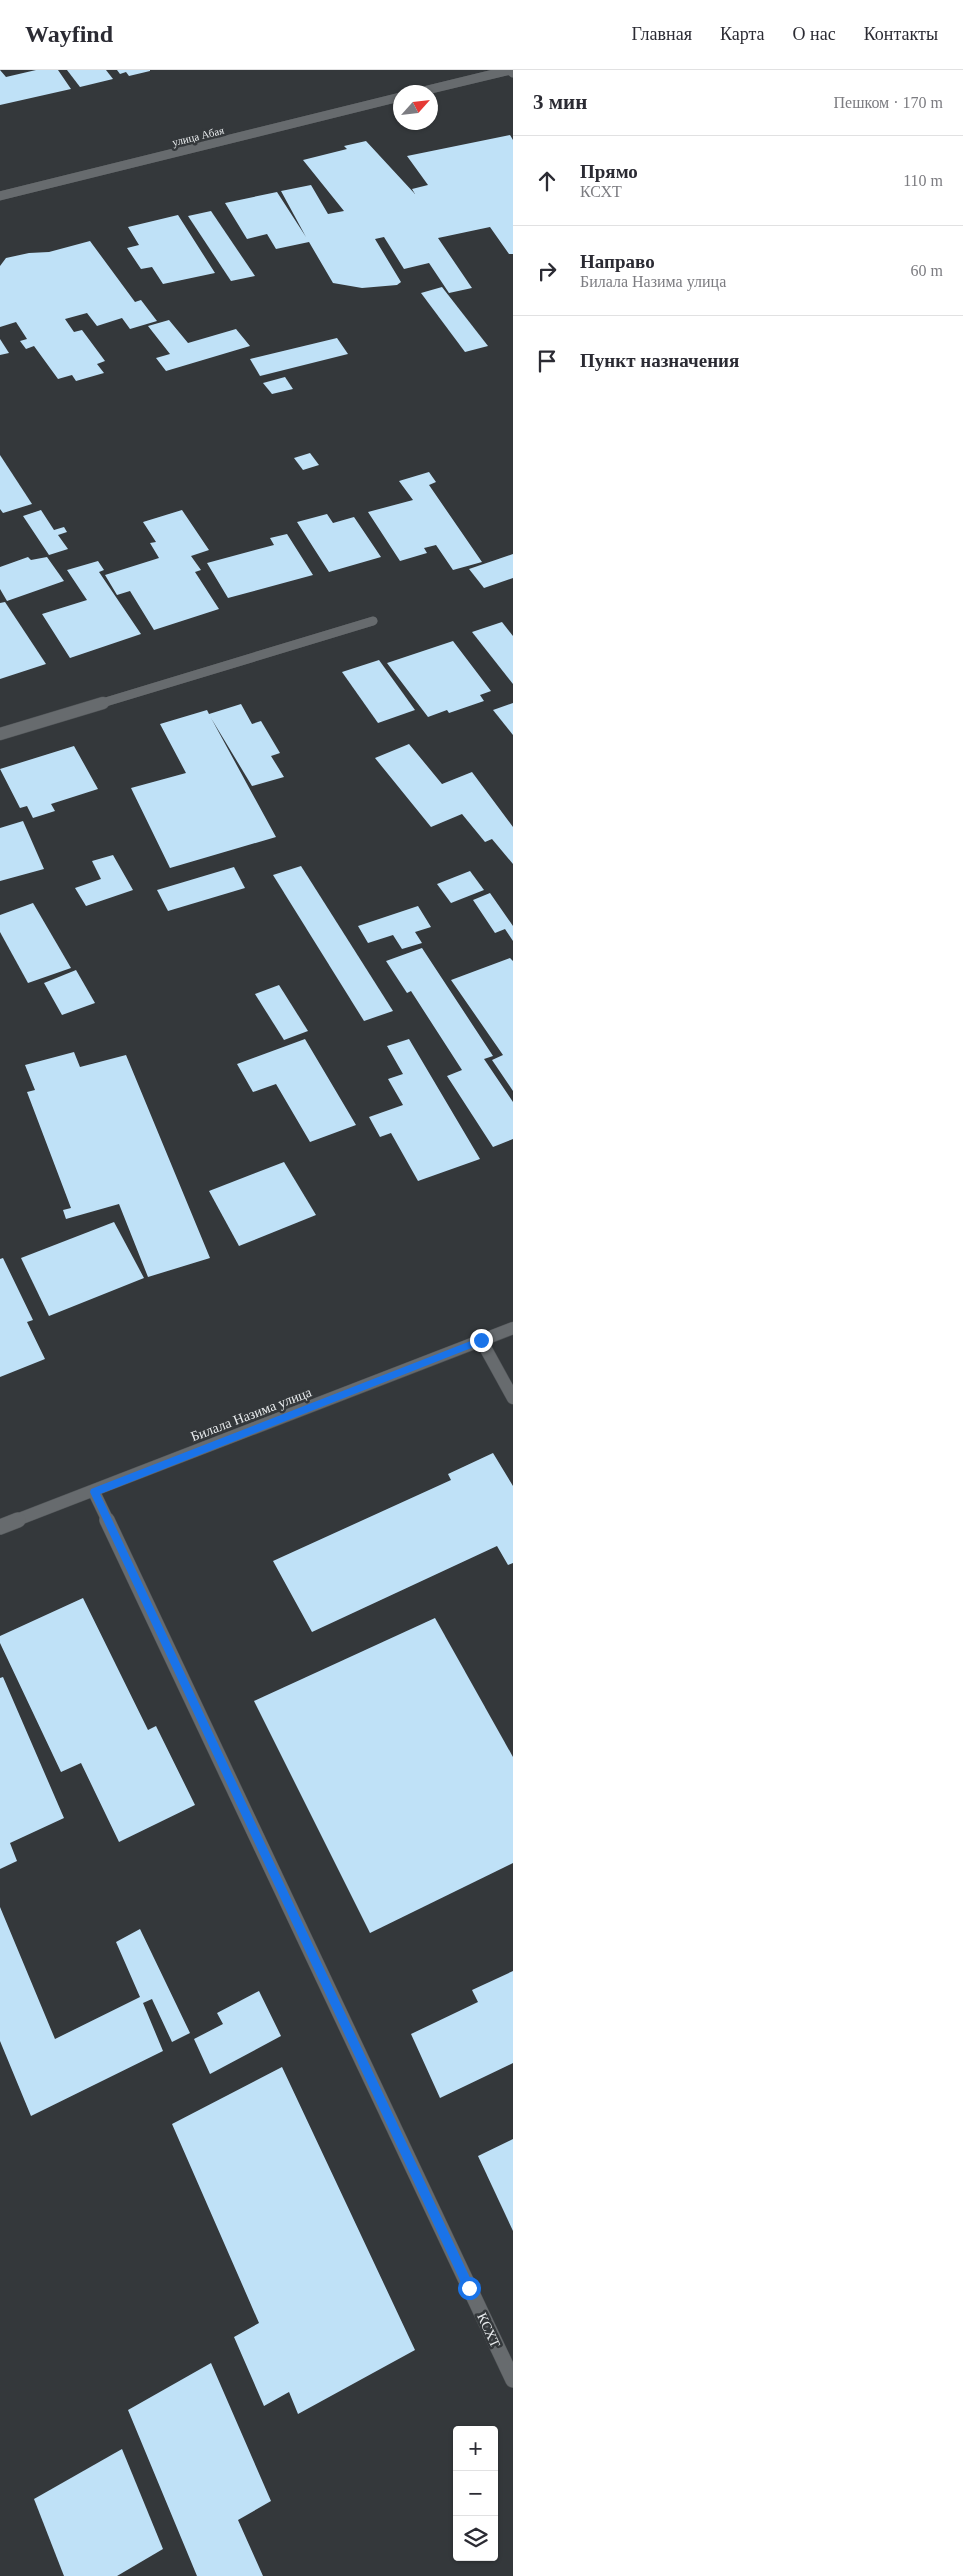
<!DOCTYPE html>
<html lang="ru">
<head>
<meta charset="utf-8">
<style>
  :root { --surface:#fff; --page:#f7f7f7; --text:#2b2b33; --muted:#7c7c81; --line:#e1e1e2 }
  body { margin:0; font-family:Georgia,serif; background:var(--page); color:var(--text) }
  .controls { position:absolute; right:15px; bottom:15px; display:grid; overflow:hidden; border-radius:5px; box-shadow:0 1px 4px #0004 }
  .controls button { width:45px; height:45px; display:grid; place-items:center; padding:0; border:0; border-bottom:1px solid var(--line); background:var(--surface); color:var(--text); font:25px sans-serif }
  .compass { position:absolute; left:393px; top:15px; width:45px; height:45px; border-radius:50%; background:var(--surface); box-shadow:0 1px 4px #0004; rotate:63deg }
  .stop { position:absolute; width:15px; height:15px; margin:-11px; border:4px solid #1a73e8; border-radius:50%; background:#fff }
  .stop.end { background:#1a73e8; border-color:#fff; box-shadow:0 1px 5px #0008 }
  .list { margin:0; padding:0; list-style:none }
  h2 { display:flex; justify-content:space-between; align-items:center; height:65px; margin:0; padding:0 20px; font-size:21px }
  h2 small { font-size:16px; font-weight:400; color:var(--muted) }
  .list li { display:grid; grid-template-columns:32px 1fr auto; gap:15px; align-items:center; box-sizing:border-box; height:90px; padding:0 20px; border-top:1px solid var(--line) }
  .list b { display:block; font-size:19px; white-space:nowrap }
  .list p { margin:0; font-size:16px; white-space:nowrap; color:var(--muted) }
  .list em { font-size:16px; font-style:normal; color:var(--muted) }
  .icon { flex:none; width:28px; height:28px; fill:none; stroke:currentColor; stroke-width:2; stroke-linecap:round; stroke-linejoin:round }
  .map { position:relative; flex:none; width:513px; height:2506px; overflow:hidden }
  header { display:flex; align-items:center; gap:30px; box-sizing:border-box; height:70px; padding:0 25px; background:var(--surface); border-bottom:1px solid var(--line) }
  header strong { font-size:24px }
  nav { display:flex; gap:28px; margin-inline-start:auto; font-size:18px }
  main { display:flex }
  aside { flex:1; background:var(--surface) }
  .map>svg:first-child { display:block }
</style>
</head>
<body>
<header>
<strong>Wayfind</strong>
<nav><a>Главная</a><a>Карта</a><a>О нас</a><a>Контакты</a></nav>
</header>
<main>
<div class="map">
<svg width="513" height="2506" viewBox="0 0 513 2506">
  <rect width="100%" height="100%" fill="#34383b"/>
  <g fill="#bfe1f7">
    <path d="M0 0 6 7 36 0H58L71 19 0 35Z"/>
    <path d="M67 0H106L113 9 80 17Z"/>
    <path d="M117 0H150V1L129 6 126 2 120 4Z"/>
    <path d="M510 65 513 70V184H509L490 157 438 168 472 218 449 223 429 193 404 199 384 167 375 169 401 212 397 215 362 218 333 213 309 172 276 179 267 164 247 169 225 133 277 122 306 167 281 121 311 115 328 144 344 141 303 90 347 79 344 76 366 71 415 124 412 119 428 115 407 86Z"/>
    <path d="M211 141 255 206 231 211 188 146Z"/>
    <path d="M178 145 215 203 163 214 152 197 141 199 127 178 139 175 128 157Z"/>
    <path d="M90 171 135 232 141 230 157 251 130 259 122 248 97 256 87 243 65 249 74 262 82 260 105 291 97 294 104 303 76 311 72 305 58 309 34 276 26 279 20 271 27 269 16 252 0 257V196L6 188 29 183 49 182Z"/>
    <path d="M442 217 488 276 465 282 421 223Z"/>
    <path d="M169 250 188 273 236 259 250 276 166 301 156 288 170 284 148 256Z"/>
    <path d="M337 268 348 284 260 306 250 289Z"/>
    <path d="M0 269 9 283 0 285Z"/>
    <path d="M285 307 293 319 272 324 263 313Z"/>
    <path d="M310 383 319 395 303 400 294 388Z"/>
    <path d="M0 385 32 434 3 443 0 439Z"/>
    <path d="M429 402 436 412 429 415 482 492 453 500 436 475 424 478 427 483 400 491 368 442 413 430 399 411Z"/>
    <path d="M41 440 54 460 64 457 67 462 58 465 68 479 49 485 23 446Z"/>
    <path d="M182 440 209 480 191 486 201 500 195 502 219 539 154 560 130 521 117 525 105 505 159 488 150 473 156 472 143 452Z"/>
    <path d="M327 444 333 453 354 447 381 487 329 502 297 452Z"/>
    <path d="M287 464 313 505 228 528 207 493 274 475 270 468Z"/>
    <path d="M513 484V508L484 518 469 499Z"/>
    <path d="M28 487 31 490 47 487 64 511 7 531 0 519V497Z"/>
    <path d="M98 491 104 500 99 502 141 564 70 588 42 544 87 530 67 500Z"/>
    <path d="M5 532 46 594 0 609V533Z"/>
    <path d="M502 552 513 566V614L472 562Z"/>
    <path d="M453 571 491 621 480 625 484 631 449 643 447 640 428 647 387 593Z"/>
    <path d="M379 590 415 640 378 653 342 602Z"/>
    <path d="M513 633V665L493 640Z"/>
    <path d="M241 634 252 654 261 651 280 683 271 686 284 707 252 716 211 648 276 767 170 798 131 718 186 703 160 654 207 640 209 644Z"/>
    <path d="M409 674 442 714 472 702 513 757V794L492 769 485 772 462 744 431 757 375 688Z"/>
    <path d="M74 676 98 719 51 734 55 741 33 748 27 736 20 738 0 699Z"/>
    <path d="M23 751 44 799 0 811V758Z"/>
    <path d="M113 785 133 820 86 836 75 818 101 809 92 791Z"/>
    <path d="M301 796 393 941 364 951 273 805Z"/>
    <path d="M234 797 245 818 168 841 157 820Z"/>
    <path d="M470 801 484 820 451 833 437 814Z"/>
    <path d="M490 823 513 856V871L505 859 495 863 473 830Z"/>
    <path d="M33 833 71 898 28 913 0 862V845Z"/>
    <path d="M418 836 431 857 415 862 422 873 402 879 393 865 368 873 358 856Z"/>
    <path d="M422 878 493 986 484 989 513 1032V1069L493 1077 447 1006 462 1000 411 921 407 923 386 891Z"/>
    <path d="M510 888 513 891V1021L492 990 503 985 451 910Z"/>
    <path d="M76 900 95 933 62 945 44 913Z"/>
    <path d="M279 915 308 961 284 970 255 924Z"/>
    <path d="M305 969 356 1055 310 1072 276 1014 253 1022 237 994Z"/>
    <path d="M409 969 480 1089 418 1111 391 1063 380 1067 369 1047 403 1035 388 1009 403 1004 387 976Z"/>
    <path d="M74 982 80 997 126 985 210 1188 148 1207 119 1134 66 1149 63 1140 71 1138 27 1022 35 1020 25 995Z"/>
    <path d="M284 1092 316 1145 239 1176 209 1121Z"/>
    <path d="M114 1152 144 1208 49 1246 21 1188Z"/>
    <path d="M3 1188 33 1250 27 1252 45 1289 0 1307V1189Z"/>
    <path d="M493 1383 513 1416V1493L508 1495 497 1476 312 1562 273 1491 451 1410 448 1404Z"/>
    <path d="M83 1528 148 1660 156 1656 195 1735 119 1772 81 1693 61 1702 0 1573V1566Z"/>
    <path d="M435 1548 513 1687V1793L370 1863 254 1631Z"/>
    <path d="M3 1607 64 1748 10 1773 17 1791 0 1799V1608Z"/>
    <path d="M0 1837 55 1969 140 1927 116 1872 140 1859 190 1963 172 1972 152 1929 143 1933 163 1981 31 2046 0 1971Z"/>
    <path d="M513 1901V1993L440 2028 411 1964 478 1932 472 1920Z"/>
    <path d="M259 1921 281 1966 210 2004 194 1969 223 1954 217 1943Z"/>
    <path d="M282 1997 415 2280 298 2344 289 2322 264 2336 234 2267 259 2253 172 2054Z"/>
    <path d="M513 2069V2161L478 2086Z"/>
    <path d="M211 2293 271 2431 238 2450 263 2506H197L128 2340Z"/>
    <path d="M122 2379 163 2479 117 2506H64L34 2429Z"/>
  </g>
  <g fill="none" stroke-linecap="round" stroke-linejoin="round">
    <defs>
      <path id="service" d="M481 1270 513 1328"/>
      <path id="minor-far2" d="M99 634 373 551"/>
      <g id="minor-far1">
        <path d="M0 664 103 633"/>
        <path d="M94 1422 108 1451"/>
      </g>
      <path id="minor" d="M107 1450 513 2310"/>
      <g id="tertiary-far2">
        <path d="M419 22 510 0 513 3"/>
        <path d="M0 126 400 27"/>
      </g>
      <path id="tertiary-far1" d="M14 1451 513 1258"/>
      <path id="tertiary" d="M0 1457 18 1450"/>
    </defs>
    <use href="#service" stroke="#505457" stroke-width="13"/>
    <use href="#minor-far2" stroke="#505457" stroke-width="9"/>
    <use href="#minor-far1" stroke="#505457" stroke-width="13"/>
    <use href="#minor" stroke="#505457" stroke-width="16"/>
    <use href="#tertiary-far2" stroke="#505457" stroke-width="9"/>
    <use href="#tertiary-far1" stroke="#505457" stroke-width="13"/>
    <use href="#tertiary" stroke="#505457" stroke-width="16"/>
    <use href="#service" stroke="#676b6e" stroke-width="12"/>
    <use href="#minor-far2" stroke="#676b6e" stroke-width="9"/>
    <use href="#minor-far1" stroke="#676b6e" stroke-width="12"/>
    <use href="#minor" stroke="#676b6e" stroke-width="15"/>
    <use href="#tertiary-far2" stroke="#676b6e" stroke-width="9"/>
    <use href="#tertiary-far1" stroke="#676b6e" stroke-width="12"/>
    <use href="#tertiary" stroke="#676b6e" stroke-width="15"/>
  </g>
  <path fill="#1a73e8" d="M481 1267 485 1270 484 1273 100 1424 473 2214 474 2218 469 2223 465 2221 90 1422 91 1419Z"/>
  <g text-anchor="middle" stroke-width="5" stroke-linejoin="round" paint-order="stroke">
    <g font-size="11" fill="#e8ebed" stroke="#34383b">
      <text transform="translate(198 66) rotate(-14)" y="4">улица Абая</text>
    </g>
    <g font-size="14" fill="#e8ebed" stroke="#34383b">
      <text transform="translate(251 1344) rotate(-21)" y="5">Билала Назима улица</text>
      <text transform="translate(489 2260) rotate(65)" y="5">КСХТ</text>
    </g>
  </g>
</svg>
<div class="controls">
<button>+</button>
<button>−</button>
<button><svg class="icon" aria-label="layers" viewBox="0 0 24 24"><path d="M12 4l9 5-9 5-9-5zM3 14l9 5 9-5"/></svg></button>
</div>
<svg class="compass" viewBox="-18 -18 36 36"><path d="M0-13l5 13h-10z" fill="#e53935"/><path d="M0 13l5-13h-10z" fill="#7c7c81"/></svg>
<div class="stop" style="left:469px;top:2218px"></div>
<div class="stop end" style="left:481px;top:1270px"></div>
</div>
<aside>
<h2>3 мин<small>Пешком · 170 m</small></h2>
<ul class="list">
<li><svg class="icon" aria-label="ahead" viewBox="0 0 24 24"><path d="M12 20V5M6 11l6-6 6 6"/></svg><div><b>Прямо</b><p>КСХТ</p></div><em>110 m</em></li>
<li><svg class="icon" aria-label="right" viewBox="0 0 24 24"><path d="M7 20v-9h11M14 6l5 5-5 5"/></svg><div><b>Направо</b><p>Билала Назима улица</p></div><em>60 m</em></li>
<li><svg class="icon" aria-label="arrive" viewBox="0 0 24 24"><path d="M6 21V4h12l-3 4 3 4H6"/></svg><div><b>Пункт назначения</b></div></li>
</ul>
</aside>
</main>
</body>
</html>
